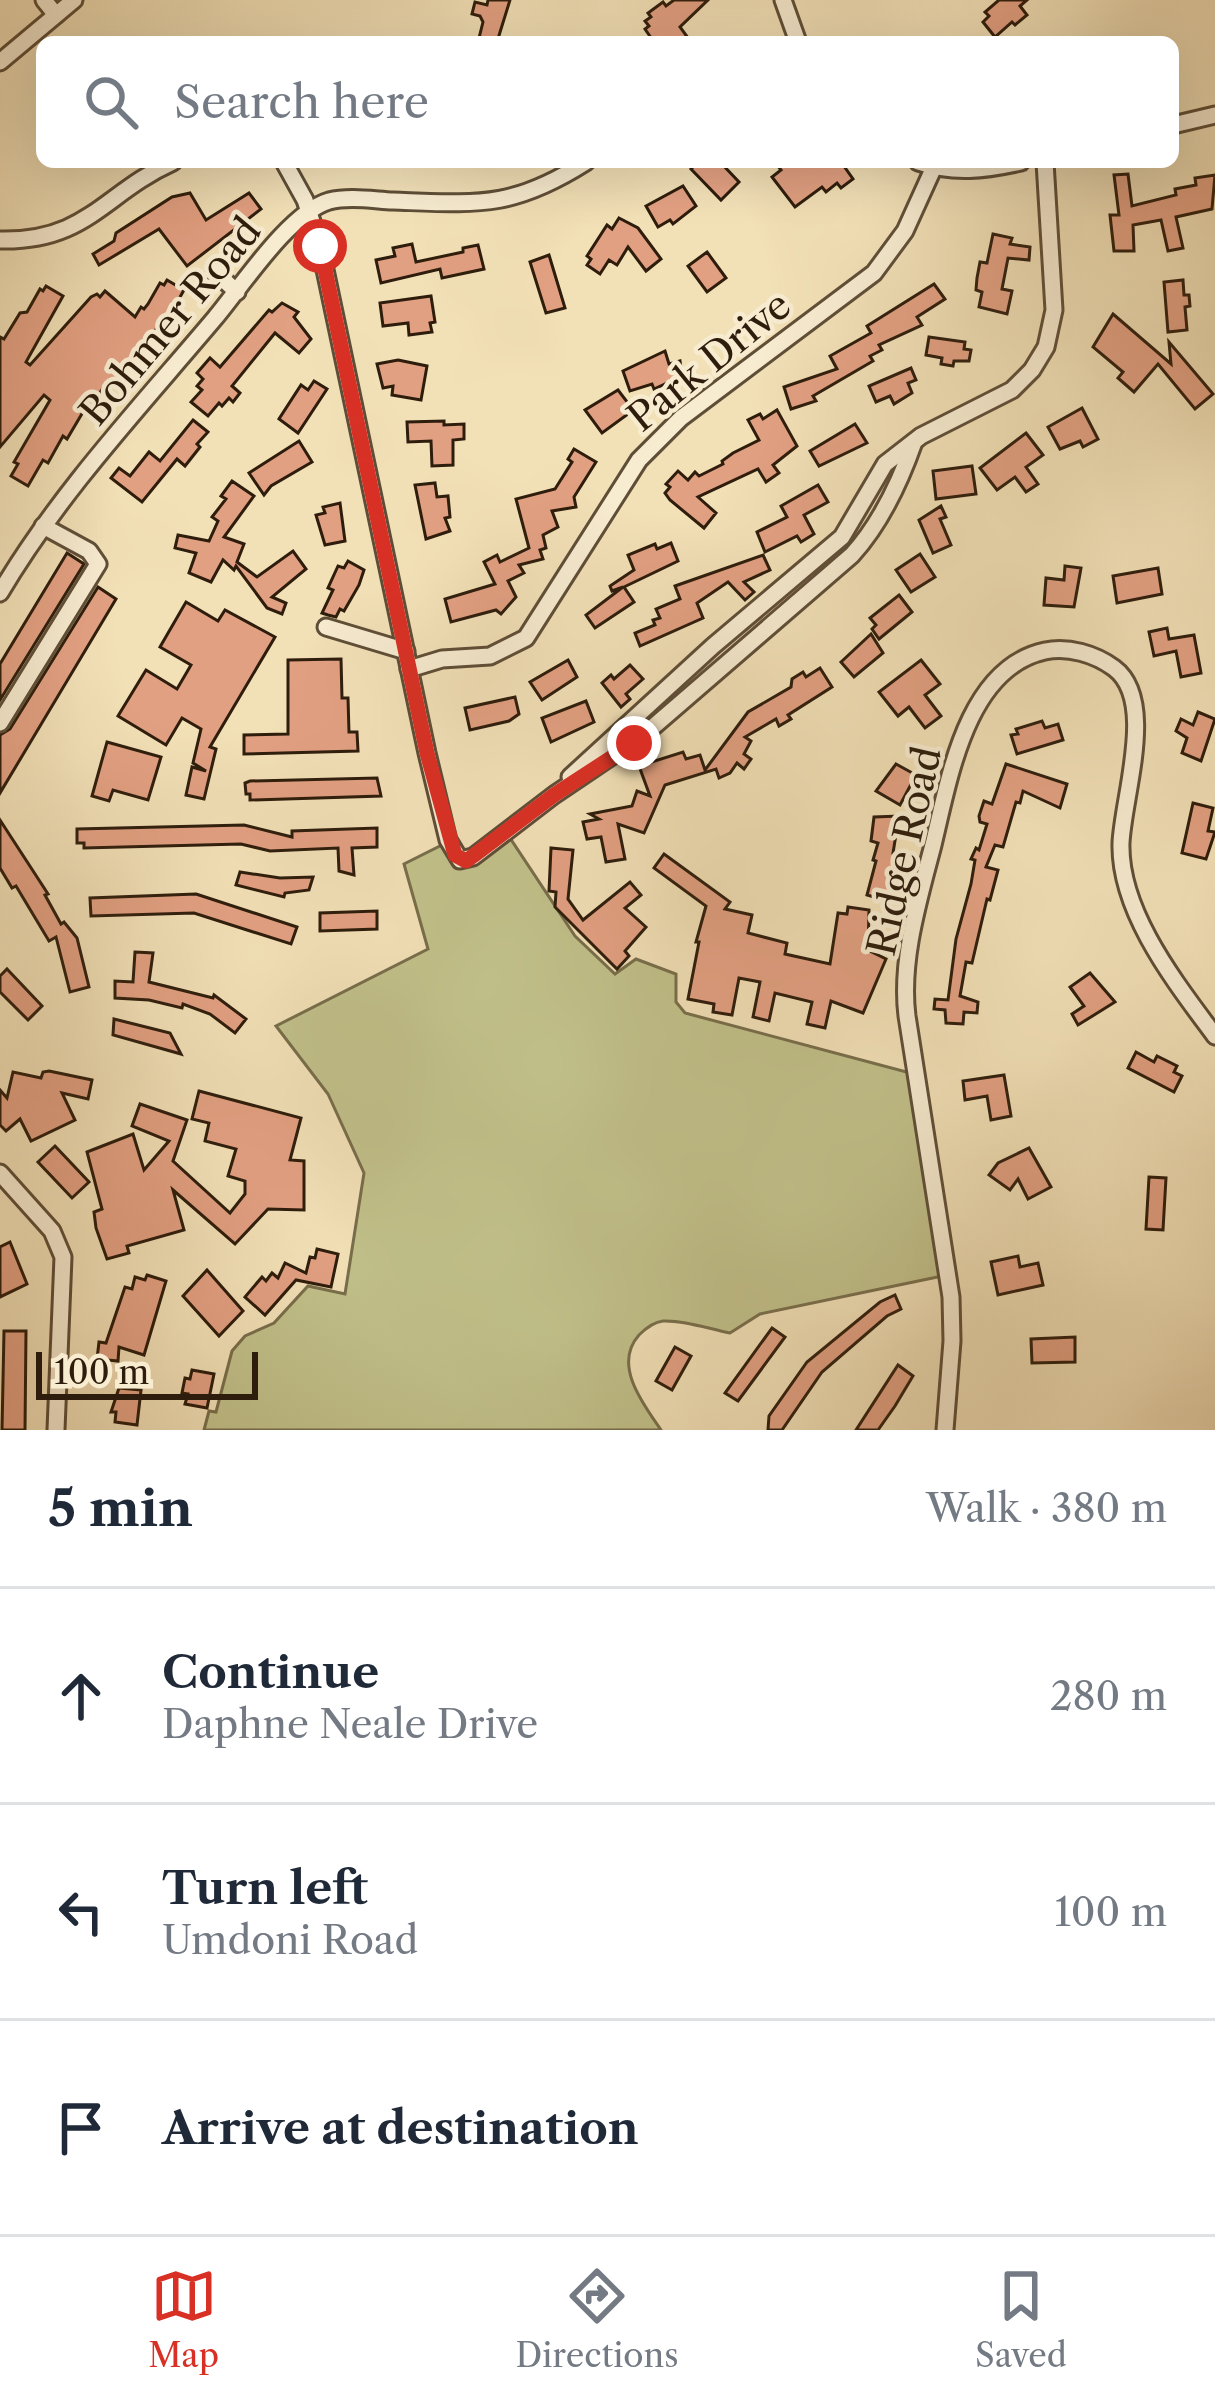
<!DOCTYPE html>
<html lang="en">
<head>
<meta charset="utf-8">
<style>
  :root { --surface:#fff; --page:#f2f2f3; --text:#1f2937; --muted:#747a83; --line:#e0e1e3; --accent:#d93025 }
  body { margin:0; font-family:"Libre Caslon Text",serif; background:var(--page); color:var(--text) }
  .scale { position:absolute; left:36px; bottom:30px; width:222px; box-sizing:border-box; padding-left:12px; border:6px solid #2e1d0c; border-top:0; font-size:33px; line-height:42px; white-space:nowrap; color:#2e1d0c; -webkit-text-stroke:9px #f7ebd0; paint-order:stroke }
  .stop { position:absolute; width:36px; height:36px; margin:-27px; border:9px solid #d93025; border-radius:50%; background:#fff }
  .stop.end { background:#d93025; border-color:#fff; box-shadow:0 3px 12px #0008 }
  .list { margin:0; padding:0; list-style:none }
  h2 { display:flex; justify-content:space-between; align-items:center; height:156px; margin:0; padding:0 48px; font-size:51px }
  h2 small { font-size:39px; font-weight:400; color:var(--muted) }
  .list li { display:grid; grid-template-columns:78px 1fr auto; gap:36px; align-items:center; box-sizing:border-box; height:216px; padding:0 48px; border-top:3px solid var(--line) }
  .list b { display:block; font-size:45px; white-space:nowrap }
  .list p { margin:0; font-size:39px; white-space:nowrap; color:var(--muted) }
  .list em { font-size:39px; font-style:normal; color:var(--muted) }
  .icon { flex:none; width:66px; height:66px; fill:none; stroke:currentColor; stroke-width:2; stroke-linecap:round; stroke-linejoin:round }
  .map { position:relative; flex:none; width:1215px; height:1430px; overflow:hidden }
  .search { position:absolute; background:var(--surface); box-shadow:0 12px 48px #0002; left:36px; right:36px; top:36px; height:132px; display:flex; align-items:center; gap:30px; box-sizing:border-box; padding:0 42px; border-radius:18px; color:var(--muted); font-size:45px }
  .sheet { height:804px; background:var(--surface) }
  nav { display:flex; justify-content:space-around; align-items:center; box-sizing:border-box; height:168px; border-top:3px solid var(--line); background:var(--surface); font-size:33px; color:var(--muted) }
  nav a { display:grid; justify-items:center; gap:6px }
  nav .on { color:var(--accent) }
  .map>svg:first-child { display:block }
</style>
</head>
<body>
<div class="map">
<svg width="1215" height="1430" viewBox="0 0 1215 1430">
  <rect width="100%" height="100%" fill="#f2e0b7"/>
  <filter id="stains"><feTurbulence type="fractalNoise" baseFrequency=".00167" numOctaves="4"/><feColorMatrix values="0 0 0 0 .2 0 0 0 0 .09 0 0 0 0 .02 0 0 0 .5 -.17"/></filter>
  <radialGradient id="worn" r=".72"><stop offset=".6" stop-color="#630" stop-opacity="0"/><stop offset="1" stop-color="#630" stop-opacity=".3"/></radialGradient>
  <path fill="#c1c08a" stroke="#786e4b" stroke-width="3" d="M506 832 575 936 615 974 636 959 676 974V1002L685 1013 914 1074 947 1275 760 1314 730 1333C709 1329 684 1320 663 1321 654 1322 645 1329 639 1335 612 1365 644 1405 661 1430H204L209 1411 216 1412 232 1351 245 1336 274 1323 308 1286 345 1294 364 1173 328 1094 276 1026 428 949 404 864 448 842 460 861Z"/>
  <g fill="#e2a082" stroke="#2e1d0c" stroke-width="3">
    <path d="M488 0H510L497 42H478L483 22 480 16 472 14 475 2 487 5Z"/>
    <path d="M674 0H708L680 27 691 42H654L645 29 649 26 645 21 651 17 648 13 663 2 666 6Z"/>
    <path d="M999 0H1027L1020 6 1027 15 1015 25 1012 22 995 37 983 22 989 16 985 12Z"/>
    <path d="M698 162H720L739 182 721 200 691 169Z"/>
    <path d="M775 162H841L853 179 841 188 837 183 826 192 822 187 795 207 772 177 781 170Z"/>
    <path d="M1128 174 1132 206 1176 195 1175 189 1196 185 1195 178 1215 175 1212 209 1176 217 1183 248 1168 251 1161 220 1133 225 1134 251H1114L1110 215H1119L1114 175Z"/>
    <path d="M683 186 696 206 673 224 670 220 658 227 646 206Z"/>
    <path d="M190 193 206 220 249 193 261 209 187 266 159 229 99 265 93 254 114 241 116 233 172 197Z"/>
    <path d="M619 218 638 228 661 259 646 271 628 247 617 265 609 260 600 274 587 265 591 259 587 256 607 225 612 229Z"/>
    <path d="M993 234 1012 238 1010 244 1030 247 1029 260 1008 258 1002 289 1012 291 1007 314 979 307 982 292 976 290 977 278 980 262 987 263Z"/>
    <path d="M412 244 416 262 463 252V248L478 245 484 269 442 278 440 269 381 283 376 260 395 256 393 248Z"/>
    <path d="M707 252 726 278 707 292 688 266Z"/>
    <path d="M549 255 565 308 546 313 530 262Z"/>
    <path d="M167 280 184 290 168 318 164 315 149 342 144 339 110 389 104 386 87 415 83 412 67 439 63 436 48 463 43 460 28 486 11 476 18 464 14 462 50 400 44 395 0 447V337L4 339 20 313 27 312 40 289 43 291 46 286 63 296 26 362 30 365 91 297 97 294 100 297 105 291 135 317 141 307 144 309 148 304 160 283 164 285Z"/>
    <path d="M1183 280 1184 295H1189L1190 306 1185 307 1187 330 1168 332 1164 282Z"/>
    <path d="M934 284 945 299 917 317 922 325 879 345 882 350 870 356 873 361 813 396 816 401 791 409 784 387 837 369 830 356 871 333 867 326Z"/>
    <path d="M431 296 435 322 430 323 432 332 409 335 408 323 383 326 380 303Z"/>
    <path d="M282 303 298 312 294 317 311 339 299 353 275 333 232 386 240 393 233 402 229 398 222 406 219 403 208 416 191 402 202 390 197 386 203 379 197 373 210 358 220 367 269 310 272 312Z"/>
    <path d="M1113 314 1171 364 1169 342 1213 394 1195 409 1158 364 1134 392 1118 378 1123 372 1093 347Z"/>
    <path d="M929 337 965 342 964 349 971 350 969 361H954L953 366 941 364 942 358 926 355Z"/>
    <path d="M665 351 669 364 680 361 682 376 654 389 652 384 630 391 623 371Z"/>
    <path d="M398 360 427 366 421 400 392 395 393 386 383 388 377 364Z"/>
    <path d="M911 368 916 380 908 383 912 393 894 404 890 396 876 402 869 386Z"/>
    <path d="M314 381 327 389 298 433 279 419 301 385 308 390Z"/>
    <path d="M618 390 628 403 623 408 628 414 602 433 585 410Z"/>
    <path d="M1082 408 1098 439 1083 447 1080 441 1060 449 1048 427Z"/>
    <path d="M777 410 797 446 773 465 779 473 766 482 758 469 698 497 716 513 704 528 670 500 665 493 670 487 666 484 678 471 688 480 695 472 699 476 723 464 722 461 733 453 759 440 748 420 760 414 763 419Z"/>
    <path d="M193 420 208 432 197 444 200 447 185 466 177 459 142 502 111 478 119 468 130 476 149 452 160 461Z"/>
    <path d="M444 421V425L464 424V439L453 440V465L432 466 431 441 408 442 407 422Z"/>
    <path d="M855 424 867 443 819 466 810 451Z"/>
    <path d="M1026 433 1043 455 1026 467 1038 484 1026 492 1015 477 997 490 980 468Z"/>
    <path d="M299 441 312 462 271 486 264 495 249 473Z"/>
    <path d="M574 449 596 462 574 497 576 507 552 511 558 527 543 535 546 548 540 550 543 559 519 565 524 573 508 581 516 597 501 614 496 610 451 622 445 599 495 584 484 562 497 555 500 562 529 548 516 499 555 489 572 462 568 459Z"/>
    <path d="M972 466 976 494 936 499 933 471Z"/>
    <path d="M232 481 254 496 224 537 244 544 237 562 257 577 293 551 306 569 272 597 286 603 282 614 267 608 236 566 234 570 223 560 211 582 189 573 196 553 175 548 178 535 209 541 218 521 212 517 226 499 221 496Z"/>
    <path d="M435 483 437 497 448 496 450 517 445 518 450 531 426 539 415 485Z"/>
    <path d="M818 485 828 502 804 515 814 534 801 542 797 536 765 552 757 532 787 517 781 506Z"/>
    <path d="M340 503 345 541 325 545 316 515 325 513 323 507Z"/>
    <path d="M941 506 946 517 940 519 951 545 933 553 919 520Z"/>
    <path d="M671 543 678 561 624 587 634 602 595 628 586 615 623 587 612 591 610 586 634 570 628 555 655 544 657 549Z"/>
    <path d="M67 553 84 564 0 700V664Z"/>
    <path d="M920 554 935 577 911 592 896 570Z"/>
    <path d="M763 555 770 570 744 582 754 592 745 600 728 582 697 603 703 618 640 646 635 633 655 625 653 620 660 618 656 609 680 599 675 586Z"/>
    <path d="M348 561 364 570 359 585 344 611 340 609 336 617 328 615 322 613 333 590 328 588 338 566 344 568Z"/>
    <path d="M1065 566 1081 568 1074 607 1044 605 1046 578 1064 580Z"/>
    <path d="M1158 568 1162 594 1117 603 1113 576Z"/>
    <path d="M98 587 116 599 0 793V735L10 729Z"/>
    <path d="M899 595 912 612 879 639 872 629 876 625 870 618Z"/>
    <path d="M186 602 218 621 225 610 275 637 210 747 216 749 204 799 186 795 192 767 206 771 193 763 201 729 182 718 166 745 118 716 146 670 177 689 191 665 160 647Z"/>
    <path d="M1167 628 1169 639 1194 635 1201 673 1181 677 1176 651 1154 656 1149 632Z"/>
    <path d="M871 634 883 653 854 677 841 662Z"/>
    <path d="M341 659 342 698H348L349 732H357L358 751 244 754V735L288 734V660Z"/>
    <path d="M568 660 577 677 542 700 530 682Z"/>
    <path d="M921 660 940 684 925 695 941 716 925 728 909 707 898 716 879 692Z"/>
    <path d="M630 665 643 679 626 694 630 699 621 707 602 683 611 675 614 679Z"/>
    <path d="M820 668 832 687 788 715 791 719 779 726 776 719 745 737 751 741 744 754 751 759 744 769 737 763 730 773 719 778 716 769 665 785 644 833 618 824 625 859 606 862 601 837 587 839 583 822 599 819 590 814 632 806 637 791 650 796 639 766 683 752 686 759 700 755 705 770 748 712 791 687 792 679 803 672 806 677Z"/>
    <path d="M515 697 519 714 509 721 470 730 465 708Z"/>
    <path d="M586 701 594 722 551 742 542 718Z"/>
    <path d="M1198 712 1215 719 1201 761 1182 753 1187 738 1176 731 1181 719 1193 725Z"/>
    <path d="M1042 721 1045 728 1058 724 1063 740 1017 754 1011 735 1018 734 1016 729Z"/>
    <path d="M107 742 161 757 148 800 113 790 109 801 92 796Z"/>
    <path d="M896 764 916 775 900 805 876 791Z"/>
    <path d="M1006 764 1067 784 1060 808 1023 791 1020 803 1016 802 1003 847 995 845 986 867 998 870 990 900 987 899 972 963 966 962 960 996 978 1002 977 1013 964 1012 963 1024 946 1023 945 1010 934 1009 935 999 948 1000 956 939 971 884 975 860 971 859 976 848 979 850 987 824 980 822 979 816 984 801 992 804Z"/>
    <path d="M377 778 381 796 250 800V794H246L245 783 250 781Z"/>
    <path d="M1193 803 1213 808 1208 831 1215 832 1206 859 1182 853Z"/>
    <path d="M899 816 893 853 898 854 895 864 903 867 899 879 894 878 887 901 867 895 876 861 873 860 878 843 871 841 874 817Z"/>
    <path d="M0 820 48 894 45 895 61 924 64 922 77 938 89 987 70 992 56 937 49 941 16 886 12 888 0 868Z"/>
    <path d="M244 825 292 837V831L377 828V847L352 848 354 875 339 871 338 848 270 851 241 844 84 848V843H77V829Z"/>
    <path d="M551 848 573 850 568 899 583 920 630 882 641 895 625 908 646 927 625 951 629 956 617 969 555 907 556 892 549 891Z"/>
    <path d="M664 854 730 902 725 909 752 915 748 933 787 943 785 954 830 964 838 913 847 914 848 907 869 910 868 950 886 959 863 1013 831 1001 825 1028 807 1024 812 1002 775 993 769 1021 753 1017 760 982 739 978 732 1015 713 1012 714 1004 688 999 699 942H696L706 906 654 868Z"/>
    <path d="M240 872 280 878 313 877 309 890 285 893 284 897 236 885Z"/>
    <path d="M196 894 297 927 291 944 194 913 91 916 90 898Z"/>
    <path d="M377 911V929L320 931V913Z"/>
    <path d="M135 952 153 953 149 982 213 998 214 995 246 1019 235 1033 210 1014 183 1004 182 1008 149 1000 115 998V981L133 982Z"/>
    <path d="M7 969 42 1006 28 1020 0 992V976Z"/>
    <path d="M1090 973 1115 1002 1078 1025 1072 1014 1084 1006 1070 987Z"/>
    <path d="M114 1019 170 1033 181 1054 113 1035Z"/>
    <path d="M1136 1052 1154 1062 1157 1056 1177 1066 1174 1072 1182 1076 1174 1092 1128 1068Z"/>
    <path d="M49 1071 92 1080 88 1099 62 1093 75 1120 31 1141 20 1119 6 1131 0 1125V1090L7 1098 13 1072 41 1078 43 1072Z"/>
    <path d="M1004 1075 1011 1116 991 1120 987 1096 965 1100 963 1081Z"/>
    <path d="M199 1091 301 1118 290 1160 304 1161V1210L268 1209 235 1244 173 1190 184 1230 127 1246 129 1253 107 1259 96 1228 94 1212 102 1209 87 1152 133 1134 144 1170 169 1141 132 1126 140 1104 187 1120 173 1161 230 1213 245 1194V1181L228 1176 236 1149 205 1141 209 1123 192 1119Z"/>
    <path d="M55 1146 89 1182 72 1198 38 1162Z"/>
    <path d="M1029 1148 1051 1187 1028 1199 1018 1179 1010 1190 989 1175 998 1163Z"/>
    <path d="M1149 1177 1166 1178 1163 1230 1146 1229Z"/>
    <path d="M10 1242 27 1284 0 1297V1247Z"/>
    <path d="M317 1249 338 1254 331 1287 296 1280 265 1315 245 1297 262 1277 266 1281 272 1273 278 1278 285 1263 306 1273 310 1257 315 1258Z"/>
    <path d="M1018 1256 1020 1267 1038 1263 1043 1285 998 1295 991 1262Z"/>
    <path d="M207 1270 243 1311 219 1336 183 1296Z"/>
    <path d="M147 1275 166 1281 144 1355 119 1347 118 1361 97 1359 99 1342 106 1343 125 1287 132 1289 135 1277 145 1280Z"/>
    <path d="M895 1295 901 1309 887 1316 822 1372 782 1430H768L769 1416 807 1362 880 1302Z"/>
    <path d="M772 1328 785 1337 738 1401 725 1393Z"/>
    <path d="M4 1331H26L25 1430H2Z"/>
    <path d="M1075 1337V1362L1032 1363 1031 1339Z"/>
    <path d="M675 1347 691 1356 672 1390 656 1381Z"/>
    <path d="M898 1365 913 1376 895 1406 878 1430H856Z"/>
    <path d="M192 1370 214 1374 207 1408 185 1404 188 1394 182 1393 185 1378 190 1379Z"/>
    <path d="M119 1388 141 1390 137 1425 115 1422 116 1412H111Z"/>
  </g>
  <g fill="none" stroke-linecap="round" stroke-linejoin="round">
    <defs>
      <g id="street">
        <path d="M44 0 56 15"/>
        <path d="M783 0 798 42"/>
        <path d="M0 62 74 0"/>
        <path d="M1173 125 1215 115"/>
        <path d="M284 162 305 200 320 246 427 753 448 840 460 860 473 857 554 795 646 733 852 555C881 523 900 482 914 442"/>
        <path d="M918 162C954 174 985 170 1021 162"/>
        <path d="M0 240C87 242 104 193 173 162"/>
        <path d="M215 272 237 292"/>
        <path d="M0 593C59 493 140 407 215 318 242 286 289 213 329 201 349 196 373 200 393 201 478 204 512 209 586 162"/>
        <path d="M326 627 406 651"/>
        <path d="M409 669 442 659 490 656 526 638 639 460 681 418 874 273 905 231 934 167"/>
        <path d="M0 723 98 564 89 551 43 526"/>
        <path d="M570 777 713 646 842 537 885 464 921 436 1012 390 1032 370 1046 347 1054 310 1045 162"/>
        <path d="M0 1173 52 1231 63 1257 56 1430"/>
        <path d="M945 1430 952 1341 951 1297 907 1016C900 960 919 899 933 845 949 780 966 668 1045 651 1068 646 1095 654 1114 668 1157 700 1123 796 1121 843 1119 912 1176 983 1215 1036"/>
      </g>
    </defs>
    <use href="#street" stroke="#5f4e37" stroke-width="21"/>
    <use href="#street" stroke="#f7ebd0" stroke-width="15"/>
  </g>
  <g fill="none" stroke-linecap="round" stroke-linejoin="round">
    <path stroke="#d93025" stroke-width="15" d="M320 246 427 753 455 855 466 861 473 856 554 795 634 743"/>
  </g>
  <g text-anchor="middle" stroke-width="9" stroke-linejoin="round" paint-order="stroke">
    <g font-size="39" fill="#2e1d0c" stroke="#f7ebd0">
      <text transform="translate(170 321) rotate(-50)" y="14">Bohmer Road</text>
      <text transform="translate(709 361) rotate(-39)" y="14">Park Drive</text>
      <text transform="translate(904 851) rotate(-77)" y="14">Ridge Road</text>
    </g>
  </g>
  <rect width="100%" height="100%" filter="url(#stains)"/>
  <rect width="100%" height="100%" fill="url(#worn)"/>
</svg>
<div class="scale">100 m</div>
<div class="stop" style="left:320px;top:246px"></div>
<div class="stop end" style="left:634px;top:743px"></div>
<div class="search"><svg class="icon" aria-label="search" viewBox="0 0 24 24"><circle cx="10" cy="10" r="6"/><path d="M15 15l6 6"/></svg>Search here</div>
</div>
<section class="sheet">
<h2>5 min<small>Walk · 380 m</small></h2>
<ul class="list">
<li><svg class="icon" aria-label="ahead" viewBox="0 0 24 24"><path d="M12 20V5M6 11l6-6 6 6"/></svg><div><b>Continue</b><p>Daphne Neale Drive</p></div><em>280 m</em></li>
<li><svg class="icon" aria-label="left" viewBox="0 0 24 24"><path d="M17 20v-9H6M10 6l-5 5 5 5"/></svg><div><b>Turn left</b><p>Umdoni Road</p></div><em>100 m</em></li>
<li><svg class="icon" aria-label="arrive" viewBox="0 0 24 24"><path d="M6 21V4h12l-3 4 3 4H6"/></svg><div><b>Arrive at destination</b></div></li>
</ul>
</section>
<nav>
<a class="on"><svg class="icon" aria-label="map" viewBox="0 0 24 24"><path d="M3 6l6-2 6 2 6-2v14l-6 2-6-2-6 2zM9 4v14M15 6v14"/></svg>Map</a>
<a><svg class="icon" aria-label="directions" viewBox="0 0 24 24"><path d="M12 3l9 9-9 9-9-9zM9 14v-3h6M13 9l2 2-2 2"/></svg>Directions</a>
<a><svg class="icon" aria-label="saved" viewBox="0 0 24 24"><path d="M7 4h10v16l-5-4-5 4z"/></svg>Saved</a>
</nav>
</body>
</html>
